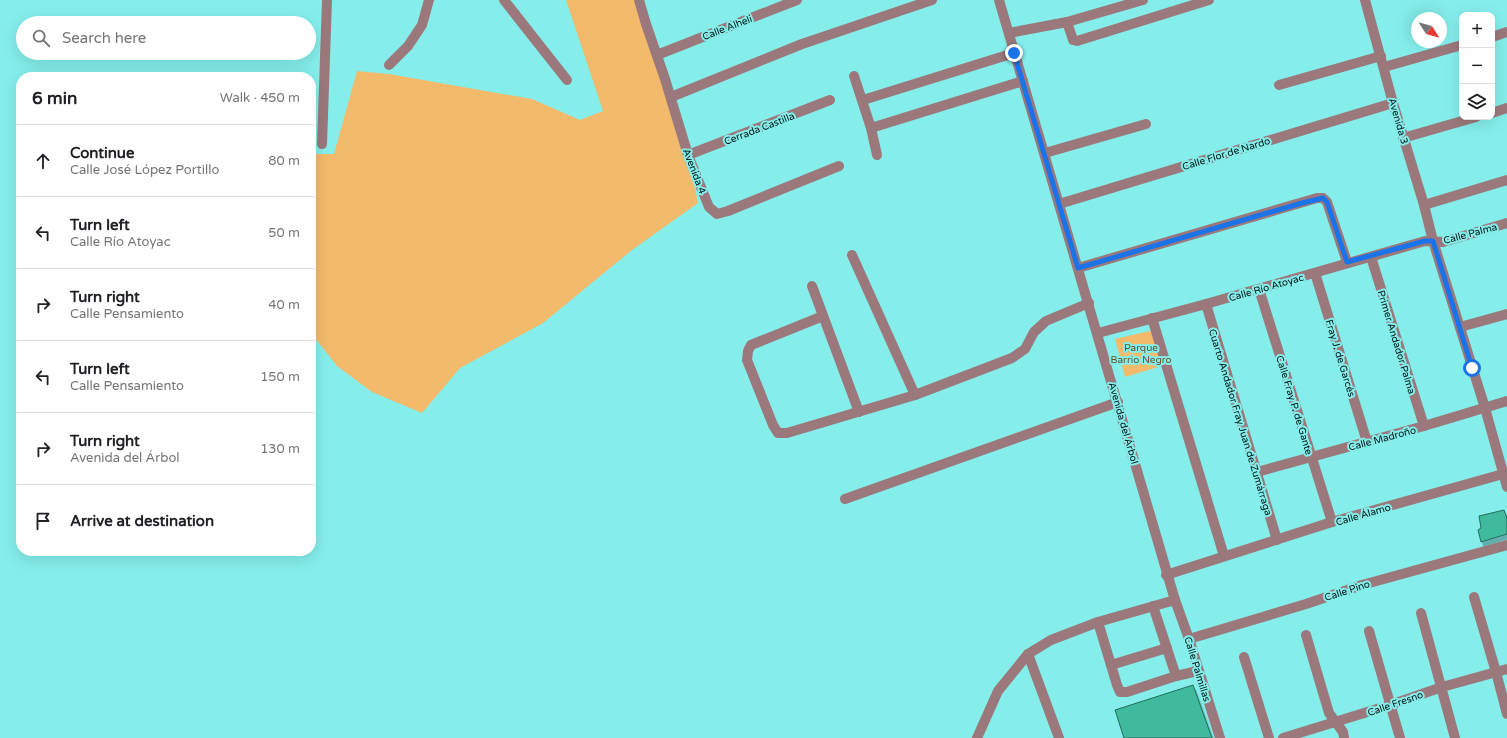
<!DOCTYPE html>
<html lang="en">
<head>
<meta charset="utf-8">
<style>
  :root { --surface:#fff; --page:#f6f6f6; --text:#202124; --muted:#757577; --line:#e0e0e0 }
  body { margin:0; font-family:"Varela Round",sans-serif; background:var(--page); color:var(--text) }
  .controls { position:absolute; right:12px; top:12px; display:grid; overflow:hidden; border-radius:8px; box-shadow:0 4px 16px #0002 }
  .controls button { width:36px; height:36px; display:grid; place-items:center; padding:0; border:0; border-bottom:1px solid var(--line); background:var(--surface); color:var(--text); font:20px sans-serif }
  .compass { position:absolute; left:1411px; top:12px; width:36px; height:36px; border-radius:50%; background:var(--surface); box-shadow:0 4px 16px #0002; rotate:126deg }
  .stop { position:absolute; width:12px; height:12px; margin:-9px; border:3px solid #1a73e8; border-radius:50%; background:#fff }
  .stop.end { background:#1a73e8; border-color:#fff; box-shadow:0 1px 4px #0008 }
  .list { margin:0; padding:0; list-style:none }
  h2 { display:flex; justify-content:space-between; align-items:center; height:52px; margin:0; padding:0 16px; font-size:17px }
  h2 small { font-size:13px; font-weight:400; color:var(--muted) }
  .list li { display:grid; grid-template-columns:26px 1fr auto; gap:12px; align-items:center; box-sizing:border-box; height:72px; padding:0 16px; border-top:1px solid var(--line) }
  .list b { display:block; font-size:15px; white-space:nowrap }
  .list p { margin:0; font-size:13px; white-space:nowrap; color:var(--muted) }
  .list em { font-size:13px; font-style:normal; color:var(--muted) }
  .icon { flex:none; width:22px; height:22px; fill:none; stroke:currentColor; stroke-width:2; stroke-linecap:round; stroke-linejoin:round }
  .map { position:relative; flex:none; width:1507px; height:738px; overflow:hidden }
  .search { position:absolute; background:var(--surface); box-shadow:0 4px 16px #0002; left:16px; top:16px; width:300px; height:44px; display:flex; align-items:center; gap:10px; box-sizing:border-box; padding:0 14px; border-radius:22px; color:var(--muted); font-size:15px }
  .panel { position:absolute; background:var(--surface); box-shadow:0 4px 16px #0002; left:16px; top:72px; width:300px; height:484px; border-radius:16px }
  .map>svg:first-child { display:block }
</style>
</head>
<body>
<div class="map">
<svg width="1507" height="738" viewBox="0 0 1507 738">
  <defs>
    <filter id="shadow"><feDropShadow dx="2.5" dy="4.5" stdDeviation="0" flood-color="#0004"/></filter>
  </defs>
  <rect width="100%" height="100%" fill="#85eeeb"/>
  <g fill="#f3ba6c">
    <path d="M566 0H635L688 155 698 203 632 250 543 323 460 368 422 413 372 392 337 366 311 333V154H334L357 71 389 74 532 99 580 120 603 111Z"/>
    <path d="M1154 330 1165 365 1125 377 1115 339Z"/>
  </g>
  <g fill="#3fba9c" stroke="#236d5b" filter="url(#shadow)">
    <path d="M1504 510 1507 519V534L1481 542 1478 530 1481 528 1479 516Z"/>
    <path d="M1193 685 1212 738H1124L1115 710Z"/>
  </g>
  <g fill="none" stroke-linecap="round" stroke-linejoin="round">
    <g stroke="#9b787b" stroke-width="10">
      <path d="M504 0 567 80"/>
      <path d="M639 0 646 24 665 79 688 155 709 207 717 214 728 211 839 166"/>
      <path d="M1365 0 1393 103 1424 205 1433 241 1485 408 1507 487"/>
      <path d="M1067 22 1073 40 1077 41 1209 0"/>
      <path d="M1009 33 1067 22 1143 0"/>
      <path d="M1492 37 1507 32"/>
      <path d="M657 55 797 0"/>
      <path d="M389 65 408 46 422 25 429 0"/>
      <path d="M1384 67 1462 45"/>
      <path d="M854 76 871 128 877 155"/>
      <path d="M1279 85 1381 56"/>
      <path d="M671 97 802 44 932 0"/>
      <path d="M863 100 1014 53"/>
      <path d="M1492 113 1507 108"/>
      <path d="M871 128 1023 81"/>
      <path d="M1403 138 1476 117"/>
      <path d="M322 144 327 0"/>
      <path d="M1045 153 1146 124"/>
      <path d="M688 155 830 100"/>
      <path d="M1059 204 1393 103"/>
      <path d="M1424 205 1507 180"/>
      <path d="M852 255 915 395"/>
      <path d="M1371 257 1424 426"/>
      <path d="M1078 268 1317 198H1323L1327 202 1347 262"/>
      <path d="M1315 273 1367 442"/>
      <path d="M812 286 859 412"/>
      <path d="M1259 289 1332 522"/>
      <path d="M1206 304 1277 540"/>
      <path d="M823 316 751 345 748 351 747 360 773 425 778 433H787L915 395 1012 358 1025 349 1034 332 1046 321 1089 303"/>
      <path d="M1152 318 1224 556"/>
      <path d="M1460 327 1507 314"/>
      <path d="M1098 333 1206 304 1425 241 1443 242 1507 223"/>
      <path d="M1257 472 1424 426 1507 401"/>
      <path d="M845 499 1118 402"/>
      <path d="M1166 575 1332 522 1503 474"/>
      <path d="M1474 597 1496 672 1507 714"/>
      <path d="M1175 600 1189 639 1220 738"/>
      <path d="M1153 606 1176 676"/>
      <path d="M1421 613 1455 738"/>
      <path d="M1098 622 1117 685 1120 692H1127L1176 676 1198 671"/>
      <path d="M1369 631 1400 738"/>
      <path d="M1306 635 1329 713 1343 732 1344 738"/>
      <path d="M1189 639 1306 604 1362 585 1507 545"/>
      <path d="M1028 654 1059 738"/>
      <path d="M1244 657 1269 738"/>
      <path d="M1111 665 1167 648"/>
      <path d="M977 738 998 691 1028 654 1051 640 1098 622 1175 600 999 0"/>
      <path d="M1283 738 1390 705 1442 687 1507 669"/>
    </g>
  </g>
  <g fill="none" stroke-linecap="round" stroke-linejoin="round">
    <path stroke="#1a73e8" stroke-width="5" d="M1014 53 1078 268 1302 203 1323 198 1327 202 1347 262 1425 241H1433L1472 368"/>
  </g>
  <g text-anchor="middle" stroke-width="4" stroke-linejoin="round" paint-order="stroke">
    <g font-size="10" fill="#011515" stroke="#85eeeb">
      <text transform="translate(727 27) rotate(-21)" y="4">Calle Alheli</text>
      <text transform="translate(1399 121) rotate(74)" y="4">Avenida 3</text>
      <text transform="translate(759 128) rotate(-21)" y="4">Cerrada Castilla</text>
      <text transform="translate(1226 153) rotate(-17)" y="4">Calle Flor de Nardo</text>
      <text transform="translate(695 171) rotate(69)" y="4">Avenida 4</text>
      <text transform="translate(1470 233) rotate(-15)" y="4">Calle Palma</text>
      <text transform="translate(1266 287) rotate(-16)" y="4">Calle Río Atoyac</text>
      <text transform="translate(1397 342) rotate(73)" y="4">Primer Andador Palma</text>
      <text transform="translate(1341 358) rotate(73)" y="4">Fray J. de Garcés</text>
      <text transform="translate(1295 405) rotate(73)" y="4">Calle Fray P. de Gante</text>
      <text transform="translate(1241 422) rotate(73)" y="4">Cuarto Andador Fray Juan de Zumárraga</text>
      <text transform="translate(1124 423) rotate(74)" y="4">Avenida del Árbol</text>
      <text transform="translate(1382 438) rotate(-15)" y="4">Calle Madroño</text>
      <text transform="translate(1363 514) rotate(-16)" y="4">Calle Álamo</text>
      <text transform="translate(1347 590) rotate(-18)" y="4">Calle Pino</text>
      <text transform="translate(1198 669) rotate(73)" y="4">Calle Palmillas</text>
      <text transform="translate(1395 703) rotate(-19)" y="4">Calle Fresno</text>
    </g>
    <g font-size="10" fill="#6b4d24" stroke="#85eeeb">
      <text x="1141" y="351">Parque<tspan x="1141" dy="12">Barrio Negro</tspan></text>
    </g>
  </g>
</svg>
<div class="controls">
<button>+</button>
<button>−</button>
<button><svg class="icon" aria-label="layers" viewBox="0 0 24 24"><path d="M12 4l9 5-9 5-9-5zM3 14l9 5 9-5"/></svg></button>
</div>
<svg class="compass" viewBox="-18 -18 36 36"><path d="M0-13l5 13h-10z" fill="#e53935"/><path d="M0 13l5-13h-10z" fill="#757577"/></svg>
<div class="stop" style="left:1472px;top:368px"></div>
<div class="stop end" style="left:1014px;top:53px"></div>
<div class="search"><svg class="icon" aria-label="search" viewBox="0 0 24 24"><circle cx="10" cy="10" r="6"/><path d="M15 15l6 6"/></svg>Search here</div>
<section class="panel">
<h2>6 min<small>Walk · 450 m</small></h2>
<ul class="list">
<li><svg class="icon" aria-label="ahead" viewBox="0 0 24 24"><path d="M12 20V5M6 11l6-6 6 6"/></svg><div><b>Continue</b><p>Calle José López Portillo</p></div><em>80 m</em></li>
<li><svg class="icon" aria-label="left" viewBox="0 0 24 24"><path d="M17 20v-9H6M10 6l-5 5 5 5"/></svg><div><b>Turn left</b><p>Calle Río Atoyac</p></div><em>50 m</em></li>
<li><svg class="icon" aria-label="right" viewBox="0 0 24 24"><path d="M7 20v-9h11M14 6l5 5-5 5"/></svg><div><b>Turn right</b><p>Calle Pensamiento</p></div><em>40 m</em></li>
<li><svg class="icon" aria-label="left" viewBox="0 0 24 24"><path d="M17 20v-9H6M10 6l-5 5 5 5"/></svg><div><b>Turn left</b><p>Calle Pensamiento</p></div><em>150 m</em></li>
<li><svg class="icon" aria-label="right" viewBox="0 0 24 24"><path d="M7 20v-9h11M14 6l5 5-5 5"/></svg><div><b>Turn right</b><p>Avenida del Árbol</p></div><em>130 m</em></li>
<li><svg class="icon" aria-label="arrive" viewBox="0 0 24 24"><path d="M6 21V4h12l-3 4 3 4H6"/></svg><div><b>Arrive at destination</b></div></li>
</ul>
</section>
</div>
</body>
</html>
